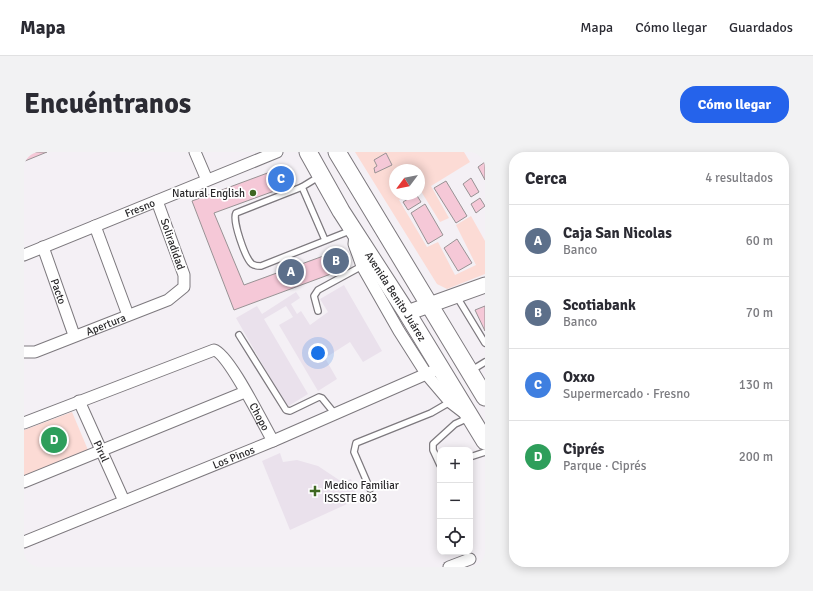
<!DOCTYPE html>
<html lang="es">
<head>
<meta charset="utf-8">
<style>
  :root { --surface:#fff; --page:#f2f2f3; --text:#2b2b33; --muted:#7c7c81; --line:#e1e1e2; --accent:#2563eb }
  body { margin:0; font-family:Signika,sans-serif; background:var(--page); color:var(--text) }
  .controls { position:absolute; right:12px; bottom:12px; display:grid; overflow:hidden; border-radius:8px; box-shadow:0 2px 10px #0003 }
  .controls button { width:36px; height:36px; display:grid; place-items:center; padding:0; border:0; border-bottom:1px solid var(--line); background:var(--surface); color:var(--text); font:20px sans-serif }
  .compass { position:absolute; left:365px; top:12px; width:36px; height:36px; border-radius:50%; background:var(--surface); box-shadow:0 2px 10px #0003; rotate:238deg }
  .you { position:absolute; left:294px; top:201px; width:14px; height:14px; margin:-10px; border:3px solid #fff; border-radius:50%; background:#1a73e8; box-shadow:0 0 0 6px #1a73e833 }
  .badge { display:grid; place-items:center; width:26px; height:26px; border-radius:50%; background:var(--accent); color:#fff; font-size:13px; font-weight:700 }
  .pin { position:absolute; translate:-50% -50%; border:2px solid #fff; box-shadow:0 1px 4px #0006 }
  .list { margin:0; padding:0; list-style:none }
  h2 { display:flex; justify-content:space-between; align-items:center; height:52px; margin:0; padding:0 16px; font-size:17px }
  h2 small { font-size:13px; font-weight:400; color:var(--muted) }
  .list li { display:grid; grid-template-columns:26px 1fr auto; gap:12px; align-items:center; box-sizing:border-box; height:72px; padding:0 16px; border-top:1px solid var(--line) }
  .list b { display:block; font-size:15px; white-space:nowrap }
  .list p { margin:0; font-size:13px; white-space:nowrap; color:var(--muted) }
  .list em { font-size:13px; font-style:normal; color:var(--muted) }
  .icon { flex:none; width:22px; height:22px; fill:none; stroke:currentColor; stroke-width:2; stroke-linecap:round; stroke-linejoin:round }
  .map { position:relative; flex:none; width:461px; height:415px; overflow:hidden; border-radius:16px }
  header { display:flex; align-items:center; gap:24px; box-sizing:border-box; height:56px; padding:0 20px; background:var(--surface); border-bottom:1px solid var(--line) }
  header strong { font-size:19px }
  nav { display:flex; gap:22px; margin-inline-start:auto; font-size:14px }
  .intro { display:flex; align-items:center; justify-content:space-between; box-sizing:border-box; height:96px; padding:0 24px }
  h1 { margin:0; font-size:28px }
  .button { padding:10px 18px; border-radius:16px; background:var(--accent); color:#fff; font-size:14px; font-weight:700 }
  main { display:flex; gap:24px; padding:0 24px }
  aside { flex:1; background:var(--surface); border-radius:16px; box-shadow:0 2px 10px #0003 }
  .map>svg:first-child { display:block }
</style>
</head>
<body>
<header>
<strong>Mapa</strong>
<nav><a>Mapa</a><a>Cómo llegar</a><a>Guardados</a></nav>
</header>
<div class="intro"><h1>Encuéntranos</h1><a class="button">Cómo llegar</a></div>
<main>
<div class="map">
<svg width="461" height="415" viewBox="0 0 461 415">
  <rect width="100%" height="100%" fill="#f4f0f5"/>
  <g fill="#eae1ec">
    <path d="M320 133 358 199 339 210 326 190 301 206 313 227 294 239 255 173 269 165 262 154 240 167 284 242 263 255 212 166 233 154 238 162 272 140 276 146 267 152 273 162 277 159 286 173 304 160 296 147Z"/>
    <path d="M256 301 259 310 273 308 294 314 318 330 327 327 334 347 266 378 238 309Z"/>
  </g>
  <g fill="#fcdbd5">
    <path d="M331 0H440L446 10 407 34 425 66 416 70 395 36V18H371V42H385L375 48 403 95 414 90 431 123 452 113 432 73 447 64 461 89V122L423 137 413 132Z"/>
    <path d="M48 260 64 298 0 326V278Z"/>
  </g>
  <g fill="#f5c8d7" stroke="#989294">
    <path d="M0 0H23L1 9Z"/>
    <path d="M362 1 368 13 351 21 350 16 353 14 350 8Z"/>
    <path d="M461 10V28L454 15Z"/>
    <path d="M257 16 264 34 190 61 220 133 313 99 323 116 210 158 168 49Z"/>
    <path d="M447 26 455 40 447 45 439 32Z"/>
    <path d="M422 29 443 64 432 71 410 36Z"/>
    <path d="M392 42 397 50 384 58 379 50Z"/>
    <path d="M456 46 461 54 452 61 447 52Z"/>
    <path d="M401 52 419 83 404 92 387 61Z"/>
    <path d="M433 87 448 111 434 119 420 96Z"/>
    <path d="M461 154V179L451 158Z"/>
  </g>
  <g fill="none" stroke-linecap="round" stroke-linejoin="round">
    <defs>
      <g id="service">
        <path d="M296 24 278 35 212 61C208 68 221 106 228 112 231 114 233 114 237 114L328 78"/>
        <path d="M278 35 301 88"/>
        <path d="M433 145 461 191"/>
        <path d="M294 159 290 144 294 138 338 114"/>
        <path d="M215 183 262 258 266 259 295 245 298 246 311 262"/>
        <path d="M448 218 461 210"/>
        <path d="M446 305 461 300"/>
        <path d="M416 313 409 298V292L431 272 444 266"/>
        <path d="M346 337 330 300 332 291 407 261 426 250"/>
      </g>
      <g id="minor">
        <path d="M171 0 183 28"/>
        <path d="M71 74 104 163"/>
        <path d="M331 82 330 92 338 114 375 179 403 223 426 250 439 260"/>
        <path id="s1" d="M19 95 50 183"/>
        <path id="s2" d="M0 103 253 0"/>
        <path id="s3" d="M0 200H11L144 148 160 135V123L133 49"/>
        <path id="s4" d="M55 249 100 349"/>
        <path id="s5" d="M0 271 190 198C205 202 239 272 249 289"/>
        <path d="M0 330 221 240"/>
        <path id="s6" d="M0 390 249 289 416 216"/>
        <path d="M425 415 446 407"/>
      </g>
      <path id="secondary" d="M383 161 461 133"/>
      <g id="primary">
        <path id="s7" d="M284 0 317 59 383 161 461 289"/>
        <path d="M313 0 461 245"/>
      </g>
    </defs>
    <use href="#service" stroke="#7d797e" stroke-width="8"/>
    <use href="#minor" stroke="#7d797e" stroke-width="13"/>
    <use href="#secondary" stroke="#7d797e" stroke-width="17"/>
    <use href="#primary" stroke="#7d797e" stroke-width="19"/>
    <use href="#service" stroke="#fff" stroke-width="5.5"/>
    <use href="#minor" stroke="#fff" stroke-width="11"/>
    <use href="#secondary" stroke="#fff" stroke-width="15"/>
    <use href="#primary" stroke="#fff" stroke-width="17"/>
  </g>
  <g fill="#3f6722" stroke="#fff" stroke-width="1.5">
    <circle cx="229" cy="41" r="4"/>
    <path d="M289 333h4v4h4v4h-4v4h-4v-4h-4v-4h4z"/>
  </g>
  <g text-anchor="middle" stroke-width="3.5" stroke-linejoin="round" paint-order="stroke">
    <g font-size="11" fill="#2a292b" stroke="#fff" text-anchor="end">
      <text x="221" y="45">Natural English</text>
      <text x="300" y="337" text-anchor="start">Medico Familiar<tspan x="300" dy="13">ISSSTE 803</tspan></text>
    </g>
    <g font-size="11" fill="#2a292b" stroke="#fff">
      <text dy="4" stroke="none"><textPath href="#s2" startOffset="125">Fresno</textPath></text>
      <text transform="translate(149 92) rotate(71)" y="4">Soliradidad</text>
      <text dy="4" stroke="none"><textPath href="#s1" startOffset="47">Pacto</textPath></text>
      <text dy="4" stroke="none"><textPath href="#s7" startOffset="169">Avenida Benito Juárez</textPath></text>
      <text dy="4" stroke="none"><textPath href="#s3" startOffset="87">Apertura</textPath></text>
      <text dy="4" stroke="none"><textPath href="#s5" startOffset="285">Chopo</textPath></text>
      <text dy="4" stroke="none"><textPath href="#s4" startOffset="55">Pirul</textPath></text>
      <text dy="4" stroke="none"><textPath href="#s6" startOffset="226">Los Pinos</textPath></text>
    </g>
  </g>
</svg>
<div class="controls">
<button>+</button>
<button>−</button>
<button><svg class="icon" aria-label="locate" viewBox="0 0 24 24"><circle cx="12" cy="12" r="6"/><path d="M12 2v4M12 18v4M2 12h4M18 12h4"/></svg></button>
</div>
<svg class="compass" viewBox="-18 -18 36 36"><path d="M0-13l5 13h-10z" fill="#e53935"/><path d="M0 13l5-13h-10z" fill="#7c7c81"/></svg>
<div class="you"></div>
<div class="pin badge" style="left:267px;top:120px;background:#5c6f8a">A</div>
<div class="pin badge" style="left:312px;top:109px;background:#5c6f8a">B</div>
<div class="pin badge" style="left:257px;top:27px;background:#3f7fe0">C</div>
<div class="pin badge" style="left:30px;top:288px;background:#2e9e5b">D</div>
</div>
<aside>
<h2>Cerca<small>4 resultados</small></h2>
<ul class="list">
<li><span class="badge" style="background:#5c6f8a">A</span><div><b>Caja San Nicolas</b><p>Banco</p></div><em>60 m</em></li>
<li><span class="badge" style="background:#5c6f8a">B</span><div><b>Scotiabank</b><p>Banco</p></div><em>70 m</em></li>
<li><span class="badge" style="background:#3f7fe0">C</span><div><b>Oxxo</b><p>Supermercado · Fresno</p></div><em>130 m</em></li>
<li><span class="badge" style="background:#2e9e5b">D</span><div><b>Ciprés</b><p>Parque · Ciprés</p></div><em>200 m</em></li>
</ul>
</aside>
</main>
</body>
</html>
